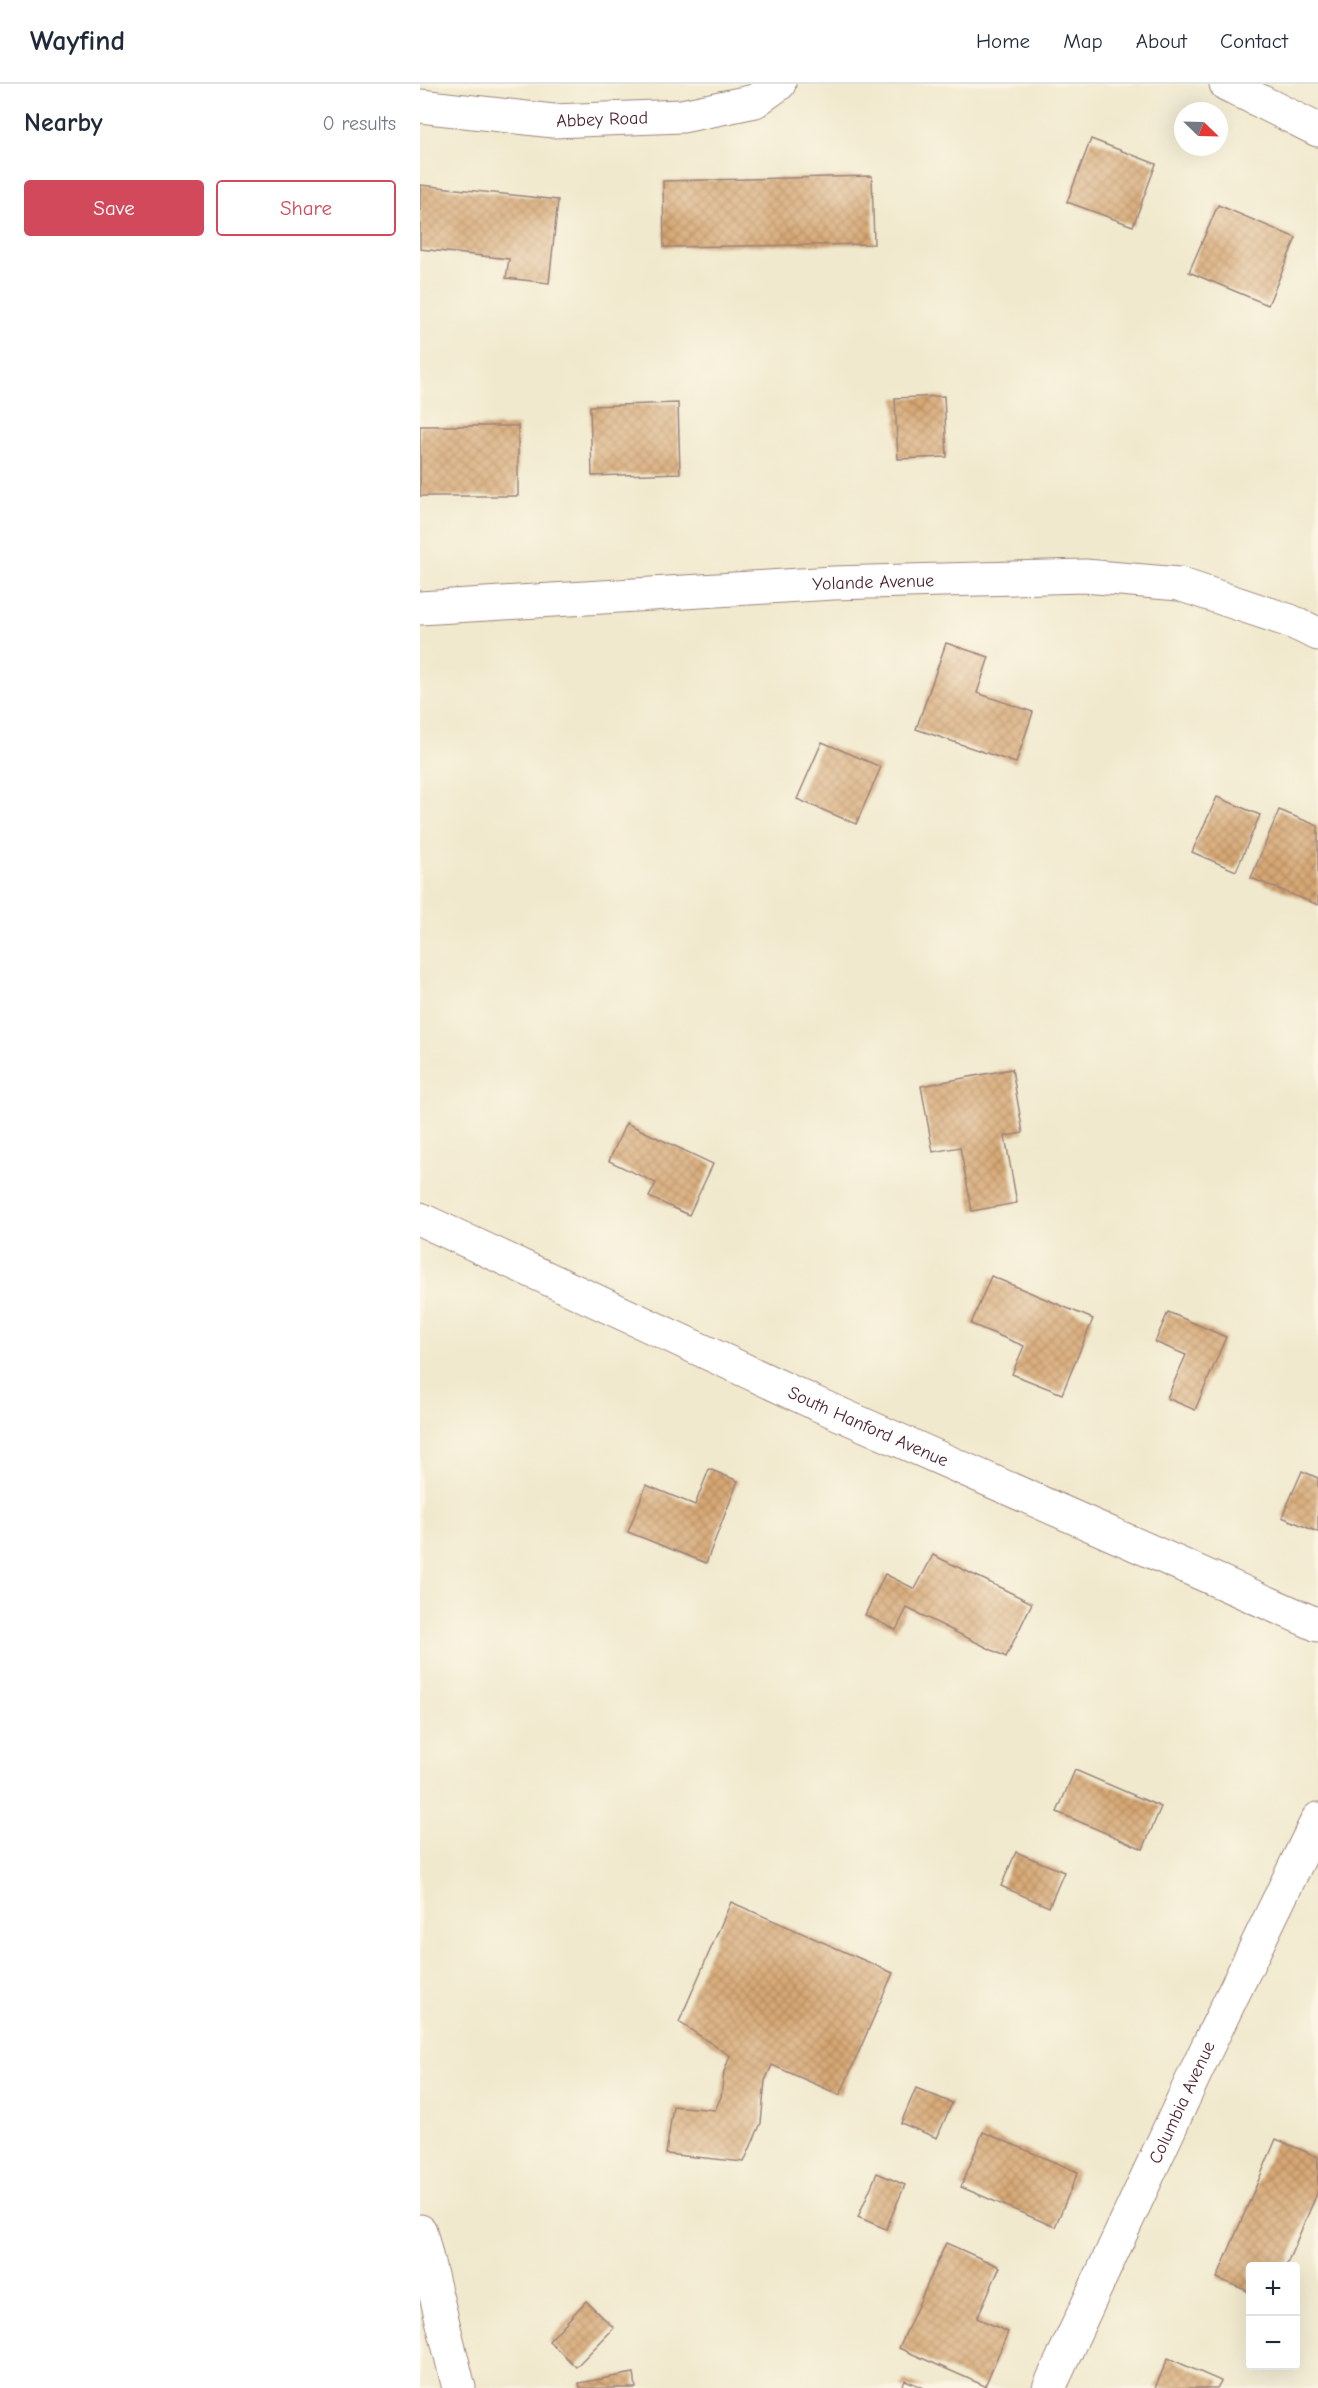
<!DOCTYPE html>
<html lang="en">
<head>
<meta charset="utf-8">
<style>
  :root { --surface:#fff; --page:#f2f2f3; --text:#1f2937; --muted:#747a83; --line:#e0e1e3; --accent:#d1495b }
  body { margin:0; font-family:"Comic Neue",sans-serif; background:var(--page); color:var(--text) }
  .controls { position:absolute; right:18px; bottom:18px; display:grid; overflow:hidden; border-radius:6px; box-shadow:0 6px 24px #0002 }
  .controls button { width:54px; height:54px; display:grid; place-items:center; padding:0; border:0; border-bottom:2px solid var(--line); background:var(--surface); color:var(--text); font:30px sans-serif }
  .compass { position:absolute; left:754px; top:18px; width:54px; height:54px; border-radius:50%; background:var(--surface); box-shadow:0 6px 24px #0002; rotate:113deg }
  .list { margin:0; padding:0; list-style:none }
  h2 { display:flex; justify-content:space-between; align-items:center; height:78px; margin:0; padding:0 24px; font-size:26px }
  h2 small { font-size:20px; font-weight:400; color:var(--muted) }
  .actions { display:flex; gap:12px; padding:18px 24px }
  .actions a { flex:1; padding:14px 0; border:2px solid var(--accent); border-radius:6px; text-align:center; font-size:21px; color:var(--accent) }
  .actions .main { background:var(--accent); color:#fff }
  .map { position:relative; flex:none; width:898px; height:2304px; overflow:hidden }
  header { display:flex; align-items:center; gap:36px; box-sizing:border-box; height:84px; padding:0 30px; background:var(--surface); border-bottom:2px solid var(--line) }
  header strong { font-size:28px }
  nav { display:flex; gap:33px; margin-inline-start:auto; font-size:21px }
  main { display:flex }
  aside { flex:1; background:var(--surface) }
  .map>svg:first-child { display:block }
</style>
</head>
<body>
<header>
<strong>Wayfind</strong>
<nav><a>Home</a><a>Map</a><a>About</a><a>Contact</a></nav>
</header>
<main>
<aside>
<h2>Nearby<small>0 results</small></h2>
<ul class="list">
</ul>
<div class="actions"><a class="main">Save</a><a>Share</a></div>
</aside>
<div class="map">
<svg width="898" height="2304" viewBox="0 0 898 2304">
  <defs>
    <pattern id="building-cross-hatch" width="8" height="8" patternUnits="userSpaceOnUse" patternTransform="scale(1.5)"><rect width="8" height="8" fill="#d7a874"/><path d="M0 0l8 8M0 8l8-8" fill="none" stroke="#b0885f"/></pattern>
  </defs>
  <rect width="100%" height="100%" fill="#fcf5e5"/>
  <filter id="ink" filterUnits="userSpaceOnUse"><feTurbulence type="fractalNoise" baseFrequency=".0167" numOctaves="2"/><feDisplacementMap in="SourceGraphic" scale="12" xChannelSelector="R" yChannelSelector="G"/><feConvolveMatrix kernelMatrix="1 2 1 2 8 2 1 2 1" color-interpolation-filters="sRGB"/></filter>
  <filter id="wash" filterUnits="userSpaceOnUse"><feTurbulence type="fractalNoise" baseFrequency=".008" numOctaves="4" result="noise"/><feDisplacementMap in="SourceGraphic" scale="24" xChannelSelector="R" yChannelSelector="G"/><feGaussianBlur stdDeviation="1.35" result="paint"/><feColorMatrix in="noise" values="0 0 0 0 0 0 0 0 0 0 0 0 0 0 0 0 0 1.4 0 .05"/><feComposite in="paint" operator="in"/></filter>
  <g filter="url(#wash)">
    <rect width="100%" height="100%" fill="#f0e9cd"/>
    <g id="blocks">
      <g fill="url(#building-cross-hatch)">
        <path d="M671 55 736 80 713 142 647 118Z"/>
        <path d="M452 92 454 160 244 163 243 97Z"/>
        <path d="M0 101 138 116 129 199 86 194 89 175 0 165Z"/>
        <path d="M798 121 876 154 848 221 769 188Z"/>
        <path d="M524 312 527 373 478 375 475 314Z"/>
        <path d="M258 319 260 389 172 392 170 322Z"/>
        <rect x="0" y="342" width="98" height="70"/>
        <path d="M526 559 569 573 557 609 613 628 596 679 496 645Z"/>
        <path d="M402 658 461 683 436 740 377 715Z"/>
        <path d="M797 713 840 731 816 787 772 768Z"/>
        <path d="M859 726 898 742V821L831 794Z"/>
        <path d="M592 985 603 1049 585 1052 597 1119 552 1127 540 1063 513 1068 501 1002Z"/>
        <path d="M206 1039 293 1080 269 1131 229 1113 236 1099 189 1077Z"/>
        <path d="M571 1192 673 1235 642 1310 592 1290 604 1262 551 1240Z"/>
        <path d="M748 1228 806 1253 775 1326 747 1314 766 1271 735 1258Z"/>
        <path d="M289 1385 318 1397 286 1479 208 1448 226 1401 275 1421Z"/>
        <path d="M882 1387 898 1394V1448L862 1433Z"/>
        <path d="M513 1471 612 1519 586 1573 487 1524 476 1546 445 1531 465 1490 495 1505Z"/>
        <path d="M655 1686 741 1723 723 1765 637 1728Z"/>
        <path d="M596 1768 644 1788 629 1823 581 1802Z"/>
        <path d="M311 1818 473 1889 420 2011 352 1981 345 1997 341 2039 324 2078 246 2070 253 2022 295 2026 301 2013 304 1988 310 1972 259 1938Z"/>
        <path d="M496 2004 532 2019 517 2054 481 2039Z"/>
        <path d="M563 2048 658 2088 635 2143 541 2103Z"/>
        <path d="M856 2055 898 2073V2107L866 2182H830V2208L797 2194Z"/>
        <path d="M457 2089 485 2101 466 2145 438 2133Z"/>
        <path d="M526 2159 580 2183 557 2234 588 2248 565 2302 479 2264Z"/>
        <path d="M166 2217 194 2244 156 2283 129 2257Z"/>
        <path d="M748 2274 801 2297 797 2304H735Z"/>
        <path d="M214 2289 216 2304H160L159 2299Z"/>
        <path d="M485 2296 504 2304H481Z"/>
      </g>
    </g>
  </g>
  <g filter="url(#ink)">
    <use href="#blocks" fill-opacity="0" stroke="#9d847c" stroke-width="1.5"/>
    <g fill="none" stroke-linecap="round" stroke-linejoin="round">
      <defs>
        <g id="street">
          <path d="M806 0 898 46"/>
          <path id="s1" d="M0 22 133 37 262 32 335 17 359 0"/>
          <path id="s2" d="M0 524 413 499 665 492 759 500 870 537 898 550"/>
          <path id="s3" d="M0 1135 397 1320 898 1541"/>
          <path id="s4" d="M629 2304 786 1966 898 1735"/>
        </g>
        <path id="secondary" d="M0 2147 39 2304"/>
      </defs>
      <use href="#street" stroke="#9d847c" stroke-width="35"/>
      <use href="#secondary" stroke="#9d847c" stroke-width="35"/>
      <use href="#street" stroke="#fff" stroke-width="33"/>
      <use href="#secondary" stroke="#fff" stroke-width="33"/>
    </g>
  </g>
  <g text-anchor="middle" stroke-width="5" stroke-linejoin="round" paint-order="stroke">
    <g font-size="18" fill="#4a1f2b" stroke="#fcf5e5">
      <text dy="6" stroke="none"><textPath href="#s1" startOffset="183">Abbey Road</textPath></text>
      <text dy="6" stroke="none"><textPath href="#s2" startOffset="454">Yolande Avenue</textPath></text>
      <text dy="6" stroke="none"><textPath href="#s3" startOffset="494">South Hanford Avenue</textPath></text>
      <text dy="6" stroke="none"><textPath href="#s4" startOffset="315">Columbia Avenue</textPath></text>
    </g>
  </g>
</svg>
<div class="controls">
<button>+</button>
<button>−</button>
</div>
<svg class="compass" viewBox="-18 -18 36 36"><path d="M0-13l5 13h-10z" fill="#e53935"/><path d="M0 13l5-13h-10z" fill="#747a83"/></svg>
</div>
</main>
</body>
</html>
